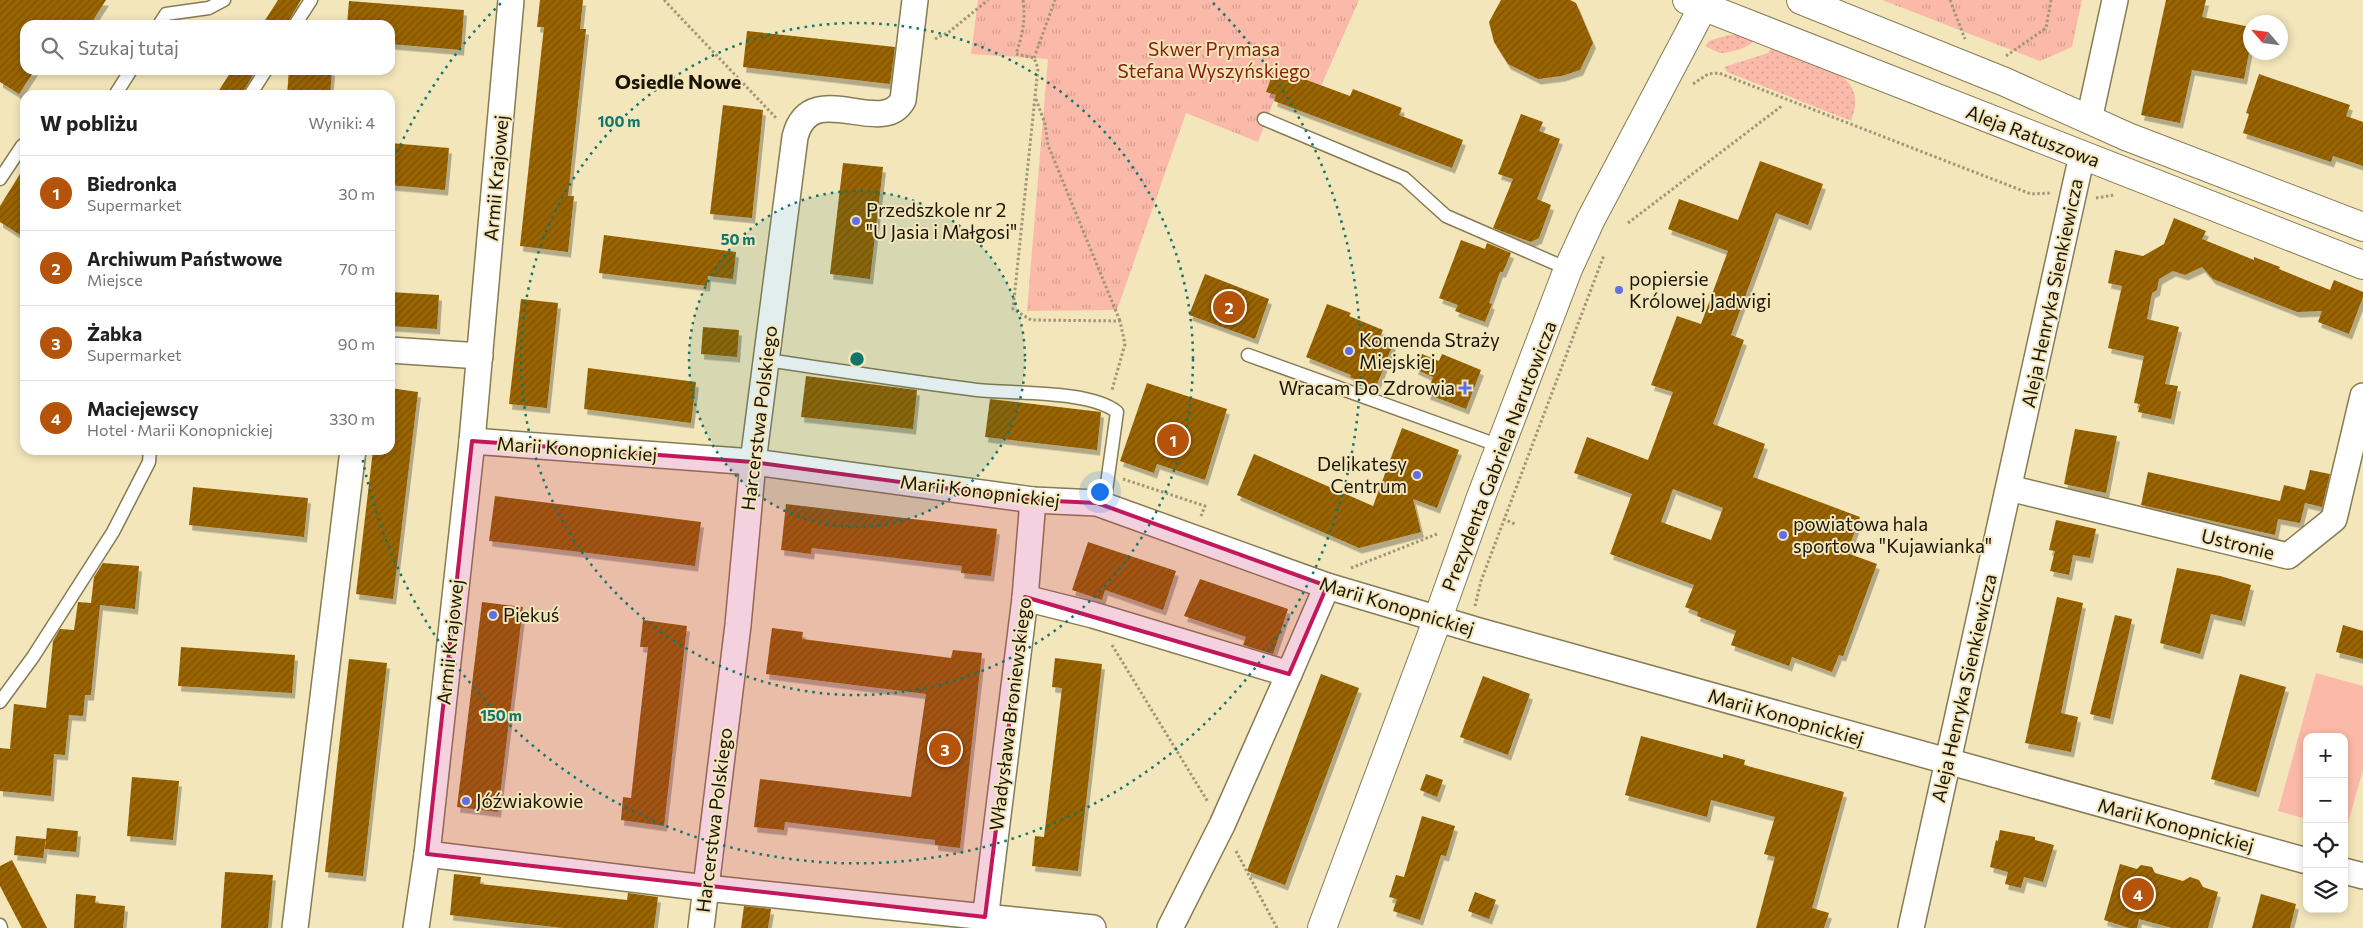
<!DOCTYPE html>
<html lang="pl">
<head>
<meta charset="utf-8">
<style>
  :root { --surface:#fff; --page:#f6f6f6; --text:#202124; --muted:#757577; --line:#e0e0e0; --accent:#b45309 }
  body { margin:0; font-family:Commissioner,sans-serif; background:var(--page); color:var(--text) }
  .controls { position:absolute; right:15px; bottom:15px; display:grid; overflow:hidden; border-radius:10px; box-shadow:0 2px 8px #0003 }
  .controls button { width:45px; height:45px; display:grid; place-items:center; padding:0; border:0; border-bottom:1px solid var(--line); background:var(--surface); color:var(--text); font:25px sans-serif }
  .compass { position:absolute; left:2243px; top:15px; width:45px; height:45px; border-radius:50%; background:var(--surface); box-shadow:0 2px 8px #0003; rotate:298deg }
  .you { position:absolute; left:1099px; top:491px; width:18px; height:18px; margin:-12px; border:4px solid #fff; border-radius:50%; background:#1a73e8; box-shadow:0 0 0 8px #1a73e833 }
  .badge { display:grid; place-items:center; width:32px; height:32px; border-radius:50%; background:var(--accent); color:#fff; font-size:16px; font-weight:700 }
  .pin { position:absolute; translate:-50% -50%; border:2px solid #fff; box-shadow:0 1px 5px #0006 }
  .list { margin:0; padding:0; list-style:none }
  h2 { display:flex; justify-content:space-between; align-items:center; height:65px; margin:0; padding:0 20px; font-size:21px }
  h2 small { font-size:16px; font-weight:400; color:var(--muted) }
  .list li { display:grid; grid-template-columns:32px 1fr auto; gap:15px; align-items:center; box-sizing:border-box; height:75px; padding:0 20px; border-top:1px solid var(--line) }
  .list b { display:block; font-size:19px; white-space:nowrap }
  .list p { margin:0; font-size:16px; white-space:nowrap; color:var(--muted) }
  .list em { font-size:16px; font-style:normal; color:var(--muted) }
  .icon { flex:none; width:28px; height:28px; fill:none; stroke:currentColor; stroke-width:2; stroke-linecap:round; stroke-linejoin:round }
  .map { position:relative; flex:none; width:2363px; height:928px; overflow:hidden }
  .search { position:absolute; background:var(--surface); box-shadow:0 2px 8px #0003; left:20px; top:20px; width:375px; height:55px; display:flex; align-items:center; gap:12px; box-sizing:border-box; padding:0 18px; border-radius:15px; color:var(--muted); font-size:19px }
  .panel { position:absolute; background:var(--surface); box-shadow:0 2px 8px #0003; left:20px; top:90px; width:375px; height:365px; border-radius:15px }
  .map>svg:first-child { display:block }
</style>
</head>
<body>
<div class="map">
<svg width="2363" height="928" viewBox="0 0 2363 928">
  <defs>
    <pattern id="grass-dots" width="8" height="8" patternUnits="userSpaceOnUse" patternTransform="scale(1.25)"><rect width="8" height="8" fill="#fbb9a9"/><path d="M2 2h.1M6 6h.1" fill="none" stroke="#d79e90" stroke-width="1.8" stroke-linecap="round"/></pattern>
    <pattern id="park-tufts" width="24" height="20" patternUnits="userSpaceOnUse" patternTransform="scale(1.25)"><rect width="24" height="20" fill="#fbb9a9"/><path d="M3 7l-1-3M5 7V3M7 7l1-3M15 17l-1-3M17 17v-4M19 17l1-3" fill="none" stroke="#d79e90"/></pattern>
    <pattern id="building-hatch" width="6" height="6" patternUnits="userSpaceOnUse" patternTransform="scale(1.25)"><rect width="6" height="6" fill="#9a6504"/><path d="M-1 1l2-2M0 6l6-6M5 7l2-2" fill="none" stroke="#7d5204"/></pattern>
    <filter id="shadow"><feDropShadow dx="3" dy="5.5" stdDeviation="0" flood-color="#0004"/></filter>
  </defs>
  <rect width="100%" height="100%" fill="#f3e6bb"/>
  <g fill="url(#grass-dots)">
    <path d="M1728 35H1739L1754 40C1749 48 1730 53 1720 53 1716 52 1710 48 1705 46L1709 41Z"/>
    <path d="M1772 47 1833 70C1855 84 1860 97 1851 121L1727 72 1724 67 1768 53Z"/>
  </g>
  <g fill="url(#park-tufts)">
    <path d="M978 0H1359L1321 86 1285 72 1283 76 1273 73 1266 92 1276 95 1258 142 1186 113 1117 310 1027 311 1048 59 971 54Z"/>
    <path d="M1882 0H2082L2072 47 2040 61Z"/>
  </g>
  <path fill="#fbb9a9" d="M2316 673 2363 686V770L2346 830 2344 737H2307V819L2278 811Z"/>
  <g fill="url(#building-hatch)" fill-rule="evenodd" filter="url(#shadow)">
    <path d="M0 0H106L90 25H25V70H35L19 94 0 82Z"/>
    <path d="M278 0H301L286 25H262Z"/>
    <path d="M540 0H583L580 29H586L568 196H574L568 252 520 246 544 27H537Z"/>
    <path d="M1501 0H1570L1576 3 1593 43 1580 70 1562 76 1538 79 1508 64 1494 42 1489 22Z"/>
    <path d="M2166 0H2206L2202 17 2250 27V47L2244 79 2192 70 2180 123 2141 115Z"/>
    <path d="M349 1 464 10 461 50 390 44V25H347Z"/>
    <path d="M747 31 895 47 890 84 743 67Z"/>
    <path d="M232 70H256L241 95H216Z"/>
    <path d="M289 70H332L330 95H287Z"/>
    <path d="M1285 72 1350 96 1353 89 1402 108 1399 115 1463 140 1452 168 1274 101 1276 95 1266 92 1273 73 1283 76Z"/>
    <path d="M2259 74 2350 105 2346 116 2363 122V166L2333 156 2331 162 2243 133 2249 114 2246 113Z"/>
    <path d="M723 105 763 110 752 218 710 214Z"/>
    <path d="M1521 114 1543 122 1539 131 1560 139 1537 199 1551 205 1539 238 1531 242 1493 228 1513 179 1498 174Z"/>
    <path d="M390 143 449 148 445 190 390 185Z"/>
    <path d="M1760 161 1823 184 1808 225 1776 213 1731 335 1744 340 1713 424 1765 444 1753 477 1860 517 1847 553 1877 564 1843 656 1839 655 1832 672 1792 657 1789 666 1731 645 1736 631 1697 616 1698 612 1685 607 1694 585 1610 554 1632 494 1574 473 1587 437 1648 460 1673 392 1651 385 1677 316 1701 324 1728 251 1668 229 1679 199 1738 220ZM1673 489 1723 508 1711 540 1661 522Z"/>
    <path d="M843 163 883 167 870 279 830 274Z"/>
    <path d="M25 166V238L0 222V206Z"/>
    <path d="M2174 218 2206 231 2202 239 2254 260V257L2280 267 2279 269 2330 290 2334 280 2363 292V297L2349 334 2318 322 2322 311 2297 312 2213 279 2202 267 2185 275 2173 271 2159 279 2157 290 2152 293 2147 319 2179 327 2165 384 2178 386 2171 419 2138 412 2140 404 2134 403 2144 356 2108 348 2122 286 2108 283 2115 250 2143 256 2164 244Z"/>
    <path d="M604 235 736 252 733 279 708 276 707 286 599 273Z"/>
    <path d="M1461 240 1485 249 1487 243 1511 253 1503 272H1500L1489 303 1492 304 1485 322 1455 311 1458 305 1439 298Z"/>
    <path d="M1205 274 1269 299 1255 339 1189 315Z"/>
    <path d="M390 292 439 295 437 329 390 326Z"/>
    <path d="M521 299 558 303 547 408 509 404Z"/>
    <path d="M1327 304 1351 313 1349 316 1383 330 1379 339 1393 344 1376 387 1350 377 1351 375 1306 357Z"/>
    <path d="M703 327 739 330 737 357 701 354Z"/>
    <path d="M1422 354 1439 361 1442 354 1481 370 1466 409 1427 394 1433 377 1415 369Z"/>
    <path d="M588 368 696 382 691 423 584 409Z"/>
    <path d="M806 376 917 390 913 429 801 417Z"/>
    <path d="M1147 383 1227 409 1205 480 1157 464 1154 473 1120 461Z"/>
    <path d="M390 388 418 392 393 599 356 594 373 450H390Z"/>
    <path d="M990 399 1101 412 1097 450 985 437Z"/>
    <path d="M1402 428 1459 450 1437 508 1413 499 1421 532 1359 548 1237 495 1254 454 1373 506Z"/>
    <path d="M2075 429 2117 436 2106 493 2064 484Z"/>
    <path d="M2310 470 2330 474 2322 507 2305 503 2300 523 2278 519 2275 535 2141 505 2148 472 2280 501 2284 485 2305 490Z"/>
    <path d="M193 487 308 498 304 537 189 525Z"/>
    <path d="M495 496 701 522 695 566 489 541Z"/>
    <path d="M786 504 997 529 991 576 961 573 962 566 812 548 811 554 781 550Z"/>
    <path d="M2056 520 2096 529 2090 558 2073 555 2069 575 2050 571 2055 551 2049 550Z"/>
    <path d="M1088 542 1176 571 1163 610 1105 590 1102 600 1072 590Z"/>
    <path d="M103 563 139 566 135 609 100 605 91 695H85L83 716 69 715 65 755 54 754 51 796 0 791V748L10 749 14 704 46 708 53 641 60 629 74 630 78 602 91 603 94 577Z"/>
    <path d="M2177 568 2220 576 2251 585 2242 621 2211 614 2200 654 2160 643Z"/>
    <path d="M1200 579 1288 609 1273 654 1243 645 1246 637 1184 616Z"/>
    <path d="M2057 597 2083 603 2061 713 2078 717 2071 752 2025 743Z"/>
    <path d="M482 602 523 607 498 812 457 807Z"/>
    <path d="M2115 615 2132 619 2110 719 2090 714Z"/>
    <path d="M643 620 687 626 664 826 621 820 623 797 631 798 648 647H640Z"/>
    <path d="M2343 625 2363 631V659L2336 652Z"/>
    <path d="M772 628 803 632 802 639 951 658 953 650 982 653 960 848 935 845V840L785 822 784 830 754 827 760 779 911 797 926 694 766 674Z"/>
    <path d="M181 647 295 655 292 693 178 686Z"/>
    <path d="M1055 658 1102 664 1078 871 1032 866 1035 836 1044 837 1062 688 1052 687Z"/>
    <path d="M349 659 387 663 363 876 325 872Z"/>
    <path d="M1321 674 1359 688 1285 885 1247 871Z"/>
    <path d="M2240 674 2286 687 2256 792 2211 779Z"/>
    <path d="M1483 676 1530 694 1508 755 1460 737Z"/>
    <path d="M1641 736 1723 758V754L1745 760 1744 765 1844 792 1812 908 1829 913 1824 928H1756L1775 857 1764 854 1775 817 1711 800 1707 817 1625 795Z"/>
    <path d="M1426 774 1443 780 1437 797 1420 790Z"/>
    <path d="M132 777 179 781 173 840 127 836Z"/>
    <path d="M1422 816 1455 826 1446 856 1441 855 1420 920 1393 911 1397 899 1389 897 1396 875 1404 877Z"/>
    <path d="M47 828 78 831 76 852 45 849Z"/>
    <path d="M2000 830 2035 837V840L2054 845 2043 882 2024 877 2021 888 2005 884 2008 872 1990 867 1996 840 1998 841Z"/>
    <path d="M16 836 46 839 43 858 14 855Z"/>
    <path d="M12 860 47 928H22L0 886V866Z"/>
    <path d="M2120 864 2137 869 2141 865 2152 867 2155 873 2183 881 2190 877 2199 880 2203 887 2218 892 2208 928H2172L2139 919 2137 928H2129L2104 920Z"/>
    <path d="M225 872 273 875 268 928H221Z"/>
    <path d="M454 874 481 877 480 884 627 900 628 893 658 897 654 928H563L450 915Z"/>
    <path d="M1475 892 1496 900 1489 919 1468 911Z"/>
    <path d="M76 894 96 896 95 903 125 906 123 928H74Z"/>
    <path d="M2261 894 2296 904 2290 928H2252Z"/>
    <path d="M744 906 771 909 768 928H741Z"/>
  </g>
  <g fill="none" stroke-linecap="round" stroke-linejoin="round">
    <defs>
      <g id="lane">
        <path d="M159 25 166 14 209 8 224 0"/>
        <path d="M295 25 311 0"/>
        <path d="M115 95 131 70"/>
        <path d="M250 95 266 70"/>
        <path d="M1264 119 1404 178 1446 216 1568 269"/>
        <path d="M0 179 22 146 25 144"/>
        <path d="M1248 355 1500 446"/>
        <path d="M766 360C836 370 906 381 977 390 1013 394 1090 390 1117 412L1104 505"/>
        <path d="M0 702 33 657 113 532 149 462 150 450"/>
        <path d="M0 925 1 928"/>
      </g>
      <g id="street">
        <path d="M2089 120 2115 0"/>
        <path d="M390 350 480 356"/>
        <path d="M472 441 753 462 1033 500 1097 503 1327 586 1479 631 2307 861"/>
        <path d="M2009 488 2288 556 2334 519 2363 396"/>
        <path d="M1025 598 1093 615 1289 674 1327 586"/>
        <path d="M427 854 706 888 1093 928"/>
        <path d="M2344 871 2363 876"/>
        <path d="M295 928 353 450"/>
        <path d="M416 928 427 854 472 441 511 0"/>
        <path d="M701 928 738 625 753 462 795 137C810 76 882 139 903 100L915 0"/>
        <path d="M984 928 1025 598 1033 500"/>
        <path d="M1170 928 1222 825 1289 674"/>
        <path d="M1911 928 2082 155"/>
      </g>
      <g id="secondary">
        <path d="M1687 0 2363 265"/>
        <path d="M1801 0 2005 82 2128 137 2363 227"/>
        <path d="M1322 928 1438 618 1481 497 1568 269 1591 219 1703 7 1709 0"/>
      </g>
    </defs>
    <use href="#lane" stroke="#877b53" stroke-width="15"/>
    <use href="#street" stroke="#877b53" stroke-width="28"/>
    <use href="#secondary" stroke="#877b53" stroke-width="30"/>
    <g stroke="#a19776" stroke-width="3" stroke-dasharray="2.5 2.5" stroke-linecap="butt">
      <path d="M664 0 777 119"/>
      <path d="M1023 0C1026 20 1022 36 1016 54L1034 58 1038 68 1013 309 1031 320 1120 321 1125 344 1112 390"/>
      <path d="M1950 0 1965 39"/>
      <path d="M935 39 949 32 988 0"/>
      <path d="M2006 56 2046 28 2051 0"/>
      <path d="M1034 58 1055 0"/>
      <path d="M1693 84 1708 74 1719 73 2031 194 2050 193"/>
      <path d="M1036 99 1045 124 1048 145 1120 321"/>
      <path d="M2096 198 2114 195"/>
      <path d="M1628 223 1783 105"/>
      <path d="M1123 479 1205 506 1201 516"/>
      <path d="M1503 519 1515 524"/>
      <path d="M1351 568 1437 534"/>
      <path d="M1475 606 1481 581 1604 255"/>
      <path d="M1112 645 1208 802"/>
      <path d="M1236 851 1277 928"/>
    </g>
    <use href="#lane" stroke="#fff" stroke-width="12"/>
    <use href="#street" stroke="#fff" stroke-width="25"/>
    <use href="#secondary" stroke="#fff" stroke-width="28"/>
  </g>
  <path fill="#c2185b" fill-opacity="0.2" stroke="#c2185b" stroke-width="4" stroke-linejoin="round" d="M472 441 753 462 1033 500 1097 503 1327 586 1289 674 1025 597 985 917 427 854Z"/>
  <circle cx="857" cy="359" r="168" fill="#0f766e" fill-opacity=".12"/>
  <g fill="none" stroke="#0f766e" stroke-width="2.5" stroke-dasharray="2.5 5">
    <circle cx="857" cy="359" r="168"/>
    <circle cx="857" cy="359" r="336"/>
    <path d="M391 166A504 504 0 0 1 501 3M1213 3A504 504 0 1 1 361 451"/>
  </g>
  <g fill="#5e70e7" stroke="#f3e6bb" stroke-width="2">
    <circle cx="856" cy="221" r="5"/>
    <circle cx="1619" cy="290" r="5"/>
    <circle cx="1349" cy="351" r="5"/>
    <path d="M1462.5 380.5h5v5h5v5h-5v5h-5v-5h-5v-5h5z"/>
    <circle cx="1417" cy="475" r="5"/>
    <circle cx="1783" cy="535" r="5"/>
    <circle cx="493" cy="615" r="5"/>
    <circle cx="466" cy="801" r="5"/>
  </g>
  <g text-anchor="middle" stroke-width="4" stroke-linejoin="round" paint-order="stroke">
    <g font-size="19" fill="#851f09" stroke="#f3e6bb">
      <text x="1214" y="56">Skwer Prymasa<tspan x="1214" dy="22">Stefana Wyszyńskiego</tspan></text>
    </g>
    <g font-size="19" fill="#1a1505" stroke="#f3e6bb">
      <text transform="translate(2033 136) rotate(21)" y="7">Aleja Ratuszowa</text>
      <text transform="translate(496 178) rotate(-85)" y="7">Armii Krajowej</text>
      <text transform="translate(2052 293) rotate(-78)" y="7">Aleja Henryka Sienkiewicza</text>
      <text transform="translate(759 418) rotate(-83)" y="7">Harcerstwa Polskiego</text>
      <text transform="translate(577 449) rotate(4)" y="7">Marii Konopnickiej</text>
      <text transform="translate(1499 456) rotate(-69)" y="7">Prezydenta Gabriela Narutowicza</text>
      <text transform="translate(980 491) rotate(7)" y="7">Marii Konopnickiej</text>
      <text transform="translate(2238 544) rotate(14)" y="7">Ustronie</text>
      <text transform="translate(1397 606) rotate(17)" y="7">Marii Konopnickiej</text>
      <text transform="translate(450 642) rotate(-84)" y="7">Armii Krajowej</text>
      <text transform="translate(1964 688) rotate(-77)" y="7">Aleja Henryka Sienkiewicza</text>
      <text transform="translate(1010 714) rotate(-83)" y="7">Władysława Broniewskiego</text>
      <text transform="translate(1786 717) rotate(16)" y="7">Marii Konopnickiej</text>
      <text transform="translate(714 820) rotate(-83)" y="7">Harcerstwa Polskiego</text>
      <text transform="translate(2176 825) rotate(15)" y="7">Marii Konopnickiej</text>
    </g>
    <g font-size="19" fill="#1a1505" stroke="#f3e6bb" text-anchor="start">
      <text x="866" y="217">Przedszkole nr 2<tspan x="866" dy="22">"U Jasia i Małgosi"</tspan></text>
      <text x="1629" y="286">popiersie<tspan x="1629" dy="22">Królowej Jadwigi</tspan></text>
      <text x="1359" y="347">Komenda Straży<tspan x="1359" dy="22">Miejskiej</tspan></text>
      <text x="1455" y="395" text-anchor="end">Wracam Do Zdrowia</text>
      <text x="1407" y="471" text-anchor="end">Delikatesy<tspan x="1407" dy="22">Centrum</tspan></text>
      <text x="1793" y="531">powiatowa hala<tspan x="1793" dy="22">sportowa "Kujawianka"</tspan></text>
      <text x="503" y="622">Piekuś</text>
      <text x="476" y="808">Jóźwiakowie</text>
    </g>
    <g font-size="20" font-weight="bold" fill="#1a1505" stroke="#f3e6bb">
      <text x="678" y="89">Osiedle Nowe</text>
    </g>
  </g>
  <circle cx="857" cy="359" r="8" fill="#0f766e" stroke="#f3e6bb" stroke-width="2.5"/>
  <g font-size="15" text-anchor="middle" font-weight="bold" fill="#0f766e" stroke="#f3e6bb" stroke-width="4" stroke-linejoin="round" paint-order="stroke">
    <text x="619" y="127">100 m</text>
    <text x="738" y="245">50 m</text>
    <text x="501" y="721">150 m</text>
  </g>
</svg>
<div class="controls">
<button>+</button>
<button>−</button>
<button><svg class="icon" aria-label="locate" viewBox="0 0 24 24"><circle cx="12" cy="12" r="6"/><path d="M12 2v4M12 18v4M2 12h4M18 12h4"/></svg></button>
<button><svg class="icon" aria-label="layers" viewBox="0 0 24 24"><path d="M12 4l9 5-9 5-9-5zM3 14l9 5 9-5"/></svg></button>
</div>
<svg class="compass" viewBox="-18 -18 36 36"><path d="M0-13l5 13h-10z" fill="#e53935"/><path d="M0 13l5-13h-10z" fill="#757577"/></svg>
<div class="you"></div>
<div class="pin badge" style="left:1173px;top:440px">1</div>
<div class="pin badge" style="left:1229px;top:307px">2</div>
<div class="pin badge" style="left:945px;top:749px">3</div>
<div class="pin badge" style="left:2138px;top:894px">4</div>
<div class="search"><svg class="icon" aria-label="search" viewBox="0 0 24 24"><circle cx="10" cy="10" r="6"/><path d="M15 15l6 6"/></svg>Szukaj tutaj</div>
<section class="panel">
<h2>W pobliżu<small>Wyniki: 4</small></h2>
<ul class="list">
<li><span class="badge">1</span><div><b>Biedronka</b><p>Supermarket</p></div><em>30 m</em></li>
<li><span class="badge">2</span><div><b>Archiwum Państwowe</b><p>Miejsce</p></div><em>70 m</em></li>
<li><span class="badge">3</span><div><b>Żabka</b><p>Supermarket</p></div><em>90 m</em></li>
<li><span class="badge">4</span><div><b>Maciejewscy</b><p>Hotel · Marii Konopnickiej</p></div><em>330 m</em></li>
</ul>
</section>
</div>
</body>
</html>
